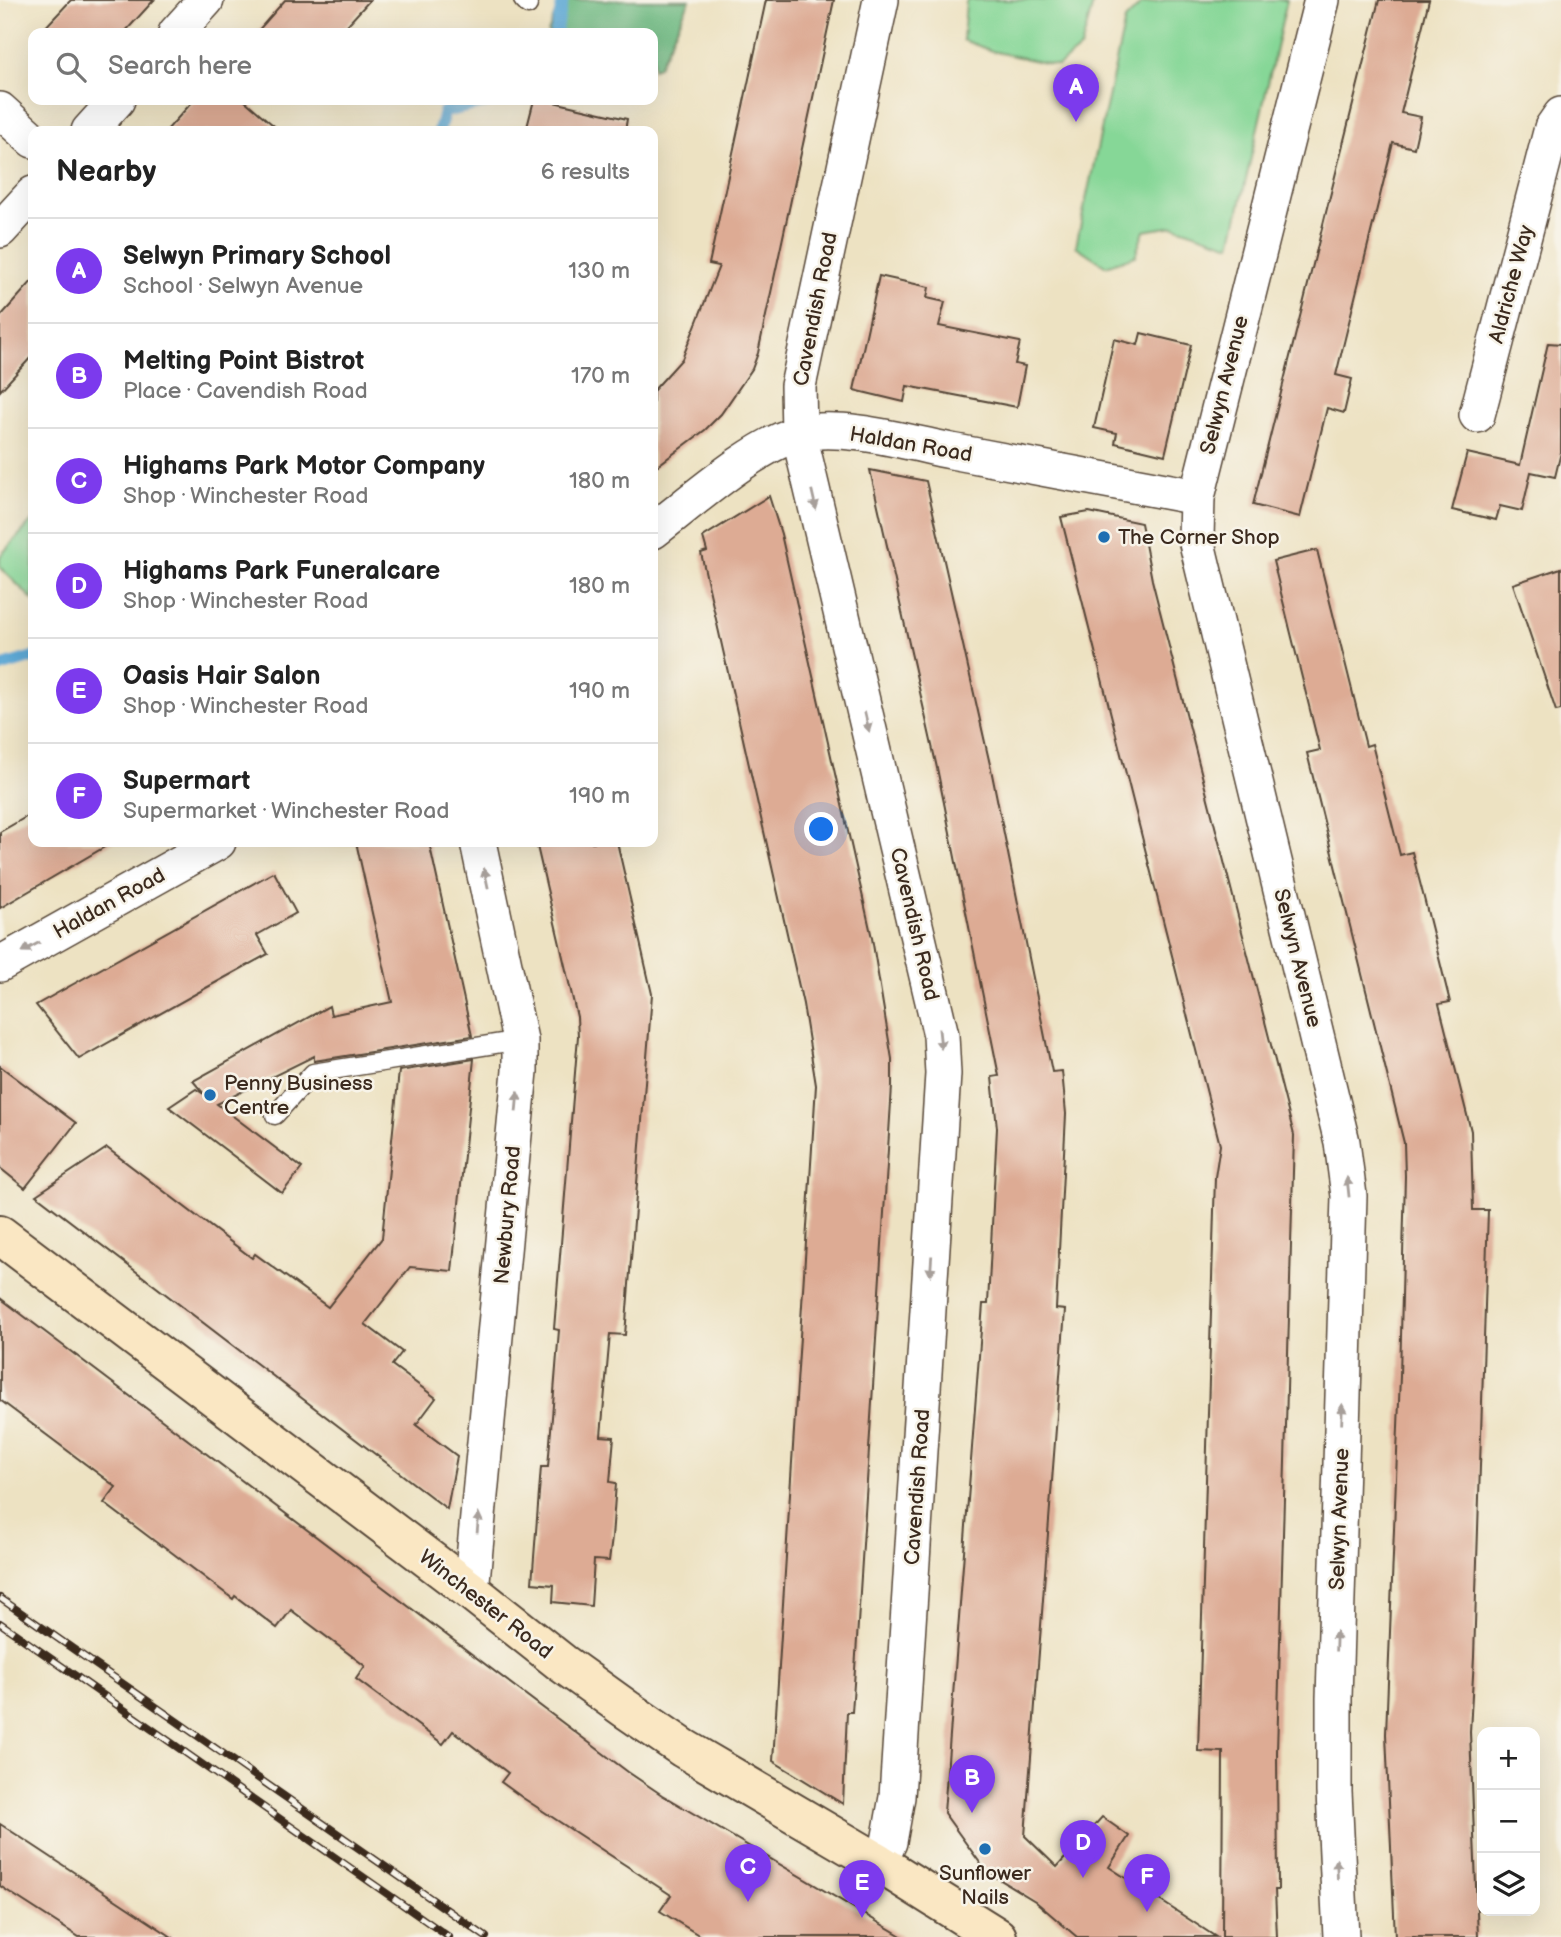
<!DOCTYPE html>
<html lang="en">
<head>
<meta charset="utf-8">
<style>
  :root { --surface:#fff; --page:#f2f2f2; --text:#222; --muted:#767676; --line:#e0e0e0; --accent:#7c3aed }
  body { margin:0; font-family:"Balsamiq Sans",sans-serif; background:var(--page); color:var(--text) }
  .controls { position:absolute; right:21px; bottom:21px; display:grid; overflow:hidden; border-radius:14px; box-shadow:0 7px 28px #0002 }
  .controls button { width:63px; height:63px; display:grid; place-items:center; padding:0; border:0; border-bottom:2px solid var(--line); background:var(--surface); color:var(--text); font:35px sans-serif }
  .you { position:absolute; left:822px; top:830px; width:24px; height:24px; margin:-18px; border:5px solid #fff; border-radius:50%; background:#1a73e8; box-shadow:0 0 0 10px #1a73e833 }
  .badge { display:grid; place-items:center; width:46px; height:46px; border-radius:50%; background:var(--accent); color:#fff; font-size:23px; font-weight:700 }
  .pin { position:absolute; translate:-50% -58px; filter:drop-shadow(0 2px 4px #0008) }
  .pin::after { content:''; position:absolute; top:37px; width:24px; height:21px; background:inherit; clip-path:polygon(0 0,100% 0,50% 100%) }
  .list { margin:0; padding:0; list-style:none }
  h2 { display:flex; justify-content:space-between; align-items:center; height:91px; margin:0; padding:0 28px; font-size:30px }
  h2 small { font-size:23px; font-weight:400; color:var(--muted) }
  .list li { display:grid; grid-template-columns:46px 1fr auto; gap:21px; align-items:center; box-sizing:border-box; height:105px; padding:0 28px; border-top:2px solid var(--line) }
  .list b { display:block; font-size:26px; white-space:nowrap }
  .list p { margin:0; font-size:23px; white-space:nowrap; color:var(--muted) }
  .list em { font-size:23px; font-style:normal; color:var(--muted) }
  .icon { flex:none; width:38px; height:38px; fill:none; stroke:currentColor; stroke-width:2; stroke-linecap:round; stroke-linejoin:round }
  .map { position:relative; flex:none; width:1561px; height:1937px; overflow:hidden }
  .search { position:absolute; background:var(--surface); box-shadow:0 7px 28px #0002; left:28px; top:28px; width:630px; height:77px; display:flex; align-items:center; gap:18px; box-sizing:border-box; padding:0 24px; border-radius:14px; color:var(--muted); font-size:26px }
  .panel { position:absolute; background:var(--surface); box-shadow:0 7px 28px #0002; left:28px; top:126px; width:630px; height:721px; border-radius:14px }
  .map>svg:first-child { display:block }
</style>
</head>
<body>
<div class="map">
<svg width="1561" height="1937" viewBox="0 0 1561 1937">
  <rect width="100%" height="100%" fill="#f7f3e8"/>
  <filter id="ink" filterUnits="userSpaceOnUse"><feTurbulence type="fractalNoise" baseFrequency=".0143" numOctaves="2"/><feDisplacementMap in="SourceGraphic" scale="14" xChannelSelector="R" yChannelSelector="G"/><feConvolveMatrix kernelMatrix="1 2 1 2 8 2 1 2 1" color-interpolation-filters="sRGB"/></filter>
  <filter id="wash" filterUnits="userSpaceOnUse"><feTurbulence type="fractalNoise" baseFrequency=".00686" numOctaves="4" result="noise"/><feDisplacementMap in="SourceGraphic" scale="28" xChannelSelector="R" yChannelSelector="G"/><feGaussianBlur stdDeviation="1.57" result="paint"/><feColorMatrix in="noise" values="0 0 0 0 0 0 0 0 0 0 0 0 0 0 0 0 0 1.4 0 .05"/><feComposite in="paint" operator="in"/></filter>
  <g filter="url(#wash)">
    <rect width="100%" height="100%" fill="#ede2c2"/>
    <g fill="#86d797" stroke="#60805a" stroke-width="2">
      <path d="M968 0H1094L1081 48 1058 66 992 51 963 40 966 2Z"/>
      <path d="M1165 0H1287L1231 245 1174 226 1144 231 1135 256 1106 266 1076 246 1125 20 1141 4Z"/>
      <path d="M33 520V600L0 567V556Z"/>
    </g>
    <path fill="#6cb880" stroke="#54714f" stroke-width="2" d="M560 0H690L659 66 653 69V33H548Z"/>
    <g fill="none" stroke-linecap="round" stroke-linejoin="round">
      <g stroke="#5ba7d4" stroke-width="12">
        <path d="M556 33 563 0"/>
        <path d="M439 131 444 112 499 100"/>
        <path d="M0 667 33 657"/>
      </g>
    </g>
    <g id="blocks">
      <g fill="#ddab94">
        <path d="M71 0H154L124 33H40Z"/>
        <path d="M285 0H370L340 33H256Z"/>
        <path d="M766 0H834L758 353 752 369 721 414 705 430 653 469V391L682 359 719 266 709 264Z"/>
        <path d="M1379 0H1429L1401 113 1421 117 1414 148 1393 143 1336 375 1352 379 1344 413 1327 408 1300 517 1253 505Z"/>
        <path d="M194 100H244L280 131H166Z"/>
        <path d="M534 100H545L627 119 625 131H526Z"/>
        <path d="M879 276 929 287 927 298 945 302 939 326 1020 342 1015 364 1025 366 1017 407 907 386 904 402 854 390Z"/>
        <path d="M33 280V355L0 391V317Z"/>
        <path d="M1141 333 1191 345 1165 455 1115 443 1117 433 1094 428 1114 339 1138 345Z"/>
        <path d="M1548 343 1561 344V452L1555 477 1531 472 1522 511 1500 506 1496 520 1452 510 1467 453 1520 465Z"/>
        <path d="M870 470 926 481 991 769 1052 1072 1062 1071 1066 1114 1056 1309 1065 1310 1025 1836 1057 1867 1102 1817 1129 1836 1109 1867 1216 1937H1077L1035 1901 986 1871 944 1813 983 1304H988L997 1128 992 1077 999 1076 937 768Z"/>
        <path d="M769 496 781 534 872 938 892 1059V1086L856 1655 852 1712H847L843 1804 773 1761 816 1085 803 1004 701 553 707 551 703 537Z"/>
        <path d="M1089 512 1141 523 1152 580 1294 1135 1277 1752 1278 1890H1275L1277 1937H1222L1223 1752 1198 1751 1215 1177 1220 1145 1061 517Z"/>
        <path d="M1317 550 1366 746 1372 744 1400 855 1412 852 1424 898 1450 1002 1439 1004 1471 1131 1473 1210H1488L1474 1657 1470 1732 1478 1937H1395L1386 1734 1400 1376 1405 1176 1404 1143 1307 753 1320 750 1273 561Z"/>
        <path d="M1561 568V710L1556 711 1513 584Z"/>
        <path d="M33 813V842H113L0 908V832Z"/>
        <path d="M356 842H429L472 1036 314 1061V1056L217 1104 302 1168 282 1193 169 1107 196 1089 205 1095 193 1081 329 1006 331 1015 392 1002Z"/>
        <path d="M536 842H617L652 994 625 1335 610 1334 601 1436 614 1437 610 1482 616 1483 612 1538 609 1561 594 1560 591 1606 553 1602 554 1585 532 1583 541 1467H548L559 1330 554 1329 578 1036 577 1017Z"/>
        <path d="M274 872 296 913 257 935 268 954 206 988 79 1059 36 1005Z"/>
        <path d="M474 1059 452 1271 410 1267 365 1324 402 1352 392 1365 436 1398 416 1425 457 1456 447 1509 36 1195 107 1148 252 1258 255 1254 328 1307 382 1238 399 1071Z"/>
        <path d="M0 1066 76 1123 25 1188 0 1168Z"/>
        <path d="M0 1298 628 1772 662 1795 903 1937H702L660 1911 671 1895 523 1798 501 1782 508 1773 453 1731 443 1744 356 1679 365 1666 291 1610 277 1628 235 1596 233 1599 162 1545 161 1546 104 1503 116 1487 0 1400Z"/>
        <path d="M0 1824 31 1844 172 1937H79L0 1886Z"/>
      </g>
    </g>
  </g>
  <g filter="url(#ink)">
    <use href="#blocks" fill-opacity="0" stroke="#564637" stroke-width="2"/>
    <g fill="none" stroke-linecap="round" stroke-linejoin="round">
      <defs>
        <g id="lane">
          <path d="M523 0 528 5"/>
          <path d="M275 1115 313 1073 520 1040"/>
        </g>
        <g id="street">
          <path d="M1322 0 1197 497 1196 539 1342 1142 1349 1196 1334 1698V1792L1341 1937"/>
          <path d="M176 33 206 0"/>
          <path d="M0 110 33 140"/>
          <path d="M89 131 117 100"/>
          <path d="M0 230 33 194"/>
          <path d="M1477 415 1552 128 1561 115"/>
          <path d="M653 531C690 503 755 445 798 434 840 423 907 442 951 451 1033 466 1115 481 1197 497"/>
          <path d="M0 964 218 842"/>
          <path d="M471 1591 520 1071V1040L478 842"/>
          <path d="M879 1863 889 1842 897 1797 943 1074 941 1035 799 434 798 386 881 0"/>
        </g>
        <path id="secondary" d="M0 1235 471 1591 562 1663 626 1709 683 1748 879 1863 997 1937"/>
      </defs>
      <use href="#lane" stroke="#564637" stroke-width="21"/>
      <use href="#street" stroke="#564637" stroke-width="38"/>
      <use href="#secondary" stroke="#564637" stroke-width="42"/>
      <use href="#lane" stroke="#fff" stroke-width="18"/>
      <use href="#street" stroke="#fff" stroke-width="35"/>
      <use href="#secondary" stroke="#fae7c3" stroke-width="38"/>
      <defs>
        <g id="rail">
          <path d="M0 1598 486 1937"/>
          <path d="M0 1623 449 1937"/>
        </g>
      </defs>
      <use href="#rail" stroke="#3b2a1e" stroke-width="8"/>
      <use href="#rail" stroke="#f7f3e8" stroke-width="5" stroke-dasharray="16" stroke-linecap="butt"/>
    </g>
    <defs><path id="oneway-solid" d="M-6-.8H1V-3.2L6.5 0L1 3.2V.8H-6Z" transform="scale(1.75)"/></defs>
    <g fill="#a79f9a">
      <use href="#oneway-solid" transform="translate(814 500) rotate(77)"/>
      <use href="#oneway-solid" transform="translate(867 722) rotate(77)"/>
      <use href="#oneway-solid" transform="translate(486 878) rotate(-102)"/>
      <use href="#oneway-solid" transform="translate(31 947) rotate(151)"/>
      <use href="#oneway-solid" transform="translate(940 1039) rotate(84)"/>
      <use href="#oneway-solid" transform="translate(517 1102) rotate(-85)"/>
      <use href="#oneway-solid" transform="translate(1348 1187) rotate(-96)"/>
      <use href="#oneway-solid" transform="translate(931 1266) rotate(94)"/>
      <use href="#oneway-solid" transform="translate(1342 1414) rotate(-88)"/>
      <use href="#oneway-solid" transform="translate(478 1523) rotate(-85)"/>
      <use href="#oneway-solid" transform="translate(1336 1641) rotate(-88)"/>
      <use href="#oneway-solid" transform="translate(1337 1869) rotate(-93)"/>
    </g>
  </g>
  <g fill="#1f6fb2" stroke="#f7f3e8" stroke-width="2.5">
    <circle cx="1104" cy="537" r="7"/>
    <circle cx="210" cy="1095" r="7"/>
    <circle cx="985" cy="1849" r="7"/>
  </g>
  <g text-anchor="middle" stroke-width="5" stroke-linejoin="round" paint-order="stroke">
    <g font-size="21" fill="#3b2a1e" stroke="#f7f3e8">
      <text transform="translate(1511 284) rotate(-75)" y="7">Aldriche Way</text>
      <text transform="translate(815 309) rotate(-79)" y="7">Cavendish Road</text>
      <text transform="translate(1224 385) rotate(-76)" y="7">Selwyn Avenue</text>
      <text transform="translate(911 444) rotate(10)" y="7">Haldan Road</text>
      <text transform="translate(109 903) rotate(-29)" y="7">Haldan Road</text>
      <text transform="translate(915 924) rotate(77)" y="7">Cavendish Road</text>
      <text transform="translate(1298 958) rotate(76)" y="7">Selwyn Avenue</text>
      <text transform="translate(507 1215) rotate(-85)" y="7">Newbury Road</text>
      <text transform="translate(917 1487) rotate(-86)" y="7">Cavendish Road</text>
      <text transform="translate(1339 1519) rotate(-88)" y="7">Selwyn Avenue</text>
      <text transform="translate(486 1604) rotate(38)" y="7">Winchester Road</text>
    </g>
    <g font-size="21" fill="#3b2a1e" stroke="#f7f3e8" text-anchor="start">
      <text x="1118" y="544">The Corner Shop</text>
      <text x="224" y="1090">Penny Business<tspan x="224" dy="24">Centre</tspan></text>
      <text x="985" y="1880" text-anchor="middle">Sunflower<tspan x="985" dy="24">Nails</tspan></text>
    </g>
  </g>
</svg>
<div class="controls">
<button>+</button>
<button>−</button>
<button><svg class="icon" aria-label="layers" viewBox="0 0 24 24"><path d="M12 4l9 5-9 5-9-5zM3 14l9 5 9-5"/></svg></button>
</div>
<div class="you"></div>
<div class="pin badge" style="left:1076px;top:122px">A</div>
<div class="pin badge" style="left:972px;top:1813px">B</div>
<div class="pin badge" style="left:748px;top:1902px">C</div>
<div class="pin badge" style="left:1083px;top:1878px">D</div>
<div class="pin badge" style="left:862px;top:1918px">E</div>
<div class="pin badge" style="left:1147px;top:1912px">F</div>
<div class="search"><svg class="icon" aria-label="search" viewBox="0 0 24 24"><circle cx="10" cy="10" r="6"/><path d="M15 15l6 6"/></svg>Search here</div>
<section class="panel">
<h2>Nearby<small>6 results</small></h2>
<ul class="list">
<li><span class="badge">A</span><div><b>Selwyn Primary School</b><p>School · Selwyn Avenue</p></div><em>130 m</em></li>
<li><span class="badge">B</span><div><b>Melting Point Bistrot</b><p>Place · Cavendish Road</p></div><em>170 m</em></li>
<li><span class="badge">C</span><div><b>Highams Park Motor Company</b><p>Shop · Winchester Road</p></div><em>180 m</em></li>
<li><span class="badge">D</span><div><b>Highams Park Funeralcare</b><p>Shop · Winchester Road</p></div><em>180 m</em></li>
<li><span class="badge">E</span><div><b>Oasis Hair Salon</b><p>Shop · Winchester Road</p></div><em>190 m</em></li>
<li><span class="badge">F</span><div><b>Supermart</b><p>Supermarket · Winchester Road</p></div><em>190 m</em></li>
</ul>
</section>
</div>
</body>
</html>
